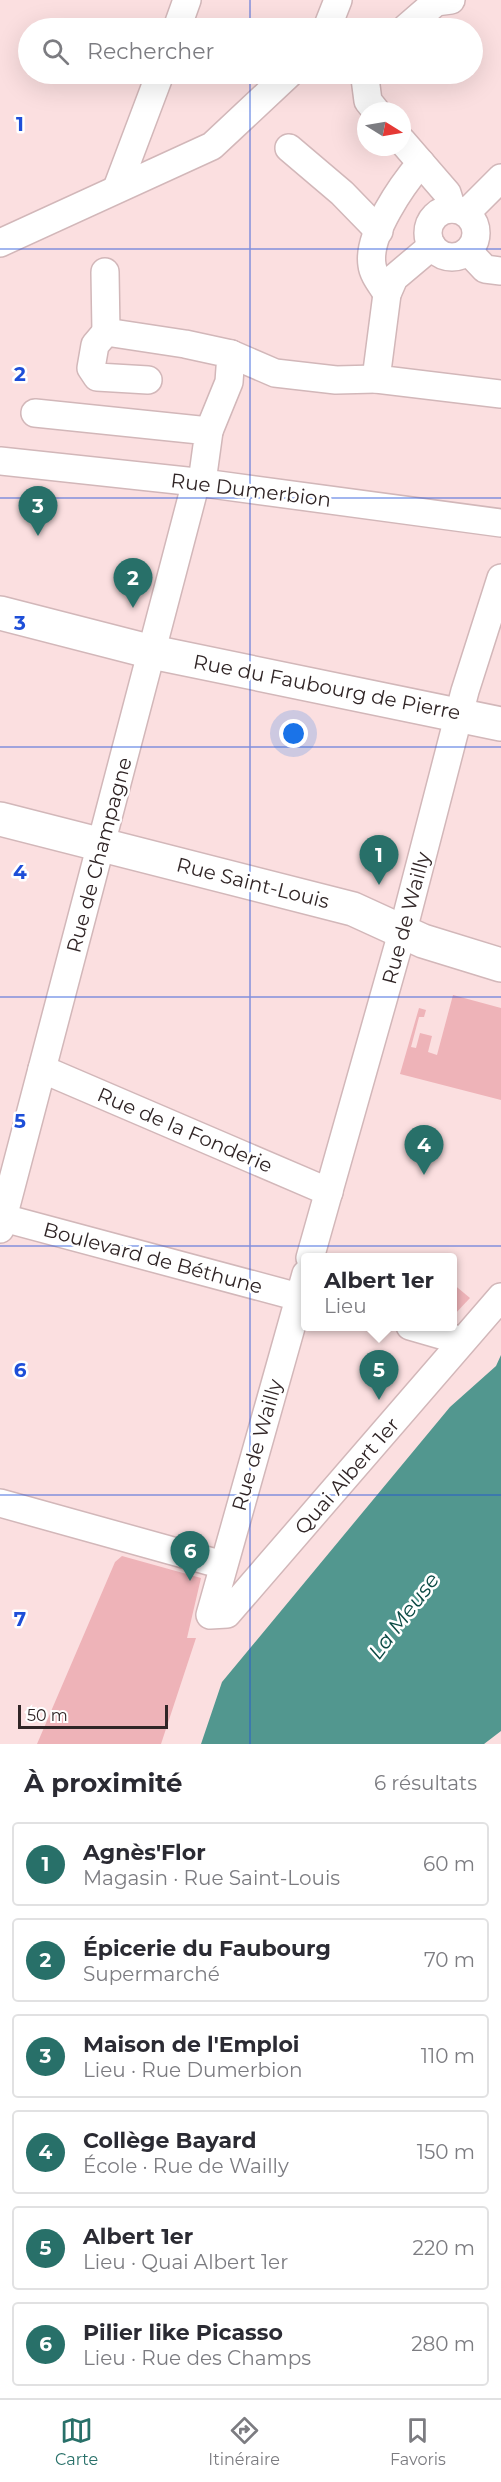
<!DOCTYPE html>
<html lang="fr">
<head>
<meta charset="utf-8">
<style>
  :root { --surface:#fff; --page:#f7f7f7; --text:#2b2b33; --muted:#7c7c81; --line:#e1e1e2; --accent:#287069 }
  body { margin:0; font-family:Montserrat,sans-serif; background:var(--page); color:var(--text) }
  .compass { position:absolute; left:357px; top:102px; width:54px; height:54px; border-radius:50%; background:var(--surface); box-shadow:0 6px 24px #0002; rotate:101deg }
  .scale { position:absolute; left:18px; bottom:15px; width:150px; box-sizing:border-box; padding-left:6px; border:3px solid #302526; border-top:0; font-size:16px; line-height:21px; white-space:nowrap; color:#302526; -webkit-text-stroke:4px #fff; paint-order:stroke }
  .you { position:absolute; left:294px; top:734px; width:21px; height:21px; margin:-15px; border:4px solid #fff; border-radius:50%; background:#1a73e8; box-shadow:0 0 0 9px #1a73e833 }
  .badge { display:grid; place-items:center; width:39px; height:39px; border-radius:50%; background:var(--accent); color:#fff; font-size:20px; font-weight:700 }
  .pin { position:absolute; translate:-50% -50px; filter:drop-shadow(0 2px 3px #0008) }
  .pin::after { content:''; position:absolute; top:32px; width:21px; height:18px; background:inherit; clip-path:polygon(0 0,100% 0,50% 100%) }
  .popup { position:absolute; left:301px; top:1253px; width:156px; height:78px; box-sizing:border-box; display:grid; place-content:center; border-radius:6px; background:var(--surface); filter:drop-shadow(0 2px 4px #0005); font-size:20px; white-space:nowrap; color:var(--muted) }
  .popup b { font-size:22px; color:var(--text) }
  .popup::after { content:''; position:absolute; left:50%; top:100%; margin-left:-12px; border:12px solid transparent; border-top-color:var(--surface) }
  .list { margin:0; padding:0; list-style:none }
  h2 { display:flex; justify-content:space-between; align-items:center; height:78px; margin:0; padding:0 24px; font-size:26px }
  h2 small { font-size:20px; font-weight:400; color:var(--muted) }
  .list li { display:grid; grid-template-columns:39px 1fr auto; gap:18px; align-items:center; box-sizing:border-box; height:84px; margin:0 12px 12px; padding:0 12px; border:2px solid var(--line); border-radius:6px }
  .list b { display:block; font-size:22px; white-space:nowrap }
  .list p { margin:0; font-size:20px; white-space:nowrap; color:var(--muted) }
  .list em { font-size:20px; font-style:normal; color:var(--muted) }
  .icon { flex:none; width:33px; height:33px; fill:none; stroke:currentColor; stroke-width:2; stroke-linecap:round; stroke-linejoin:round }
  .map { position:relative; flex:none; width:501px; height:1744px; overflow:hidden }
  .search { position:absolute; background:var(--surface); box-shadow:0 6px 24px #0002; left:18px; right:18px; top:18px; height:66px; display:flex; align-items:center; gap:15px; box-sizing:border-box; padding:0 21px; border-radius:33px; color:var(--muted); font-size:22px }
  .sheet { height:654px; background:var(--surface) }
  nav { display:flex; justify-content:space-around; align-items:center; box-sizing:border-box; height:84px; border-top:2px solid var(--line); background:var(--surface); font-size:16px; color:var(--muted) }
  nav a { display:grid; justify-items:center; gap:3px }
  nav .on { color:var(--accent) }
  .map>svg:first-child { display:block }
</style>
</head>
<body>
<div class="map">
<svg width="501" height="1744" viewBox="0 0 501 1744">
  <rect width="100%" height="100%" fill="#fbdfe0"/>
  <g fill="#eeb3b8">
    <path d="M453 995 501 1008V1100L400 1074 419 1008 426 1010 424 1017H419L411 1047 416 1048 420 1033 432 1036 428 1052 437 1055Z"/>
    <path d="M452 1283 470 1298 453 1316H452Z"/>
    <path d="M122 1556 201 1578 187 1638H196L161 1744H37L115 1562Z"/>
  </g>
  <path fill="#52978f" d="M501 1355V1731L484 1744H201L222 1682 450 1407 496 1366Z"/>
  <g fill="none" stroke-linecap="round" stroke-linejoin="round">
    <defs>
      <g id="minor">
        <path d="M177 28 187 0"/>
        <path d="M327 28 338 0"/>
        <path d="M406 28 436 2 451 0"/>
        <path d="M370 74 365 78 368 101 376 111"/>
        <path d="M402 141 447 193 452 209"/>
        <path d="M289 148 342 193 379 231"/>
        <path d="M117 188 160 74"/>
        <circle cx="452" cy="233" r="24"/>
        <path d="M466 213 501 178"/>
        <path d="M0 243 212 146 289 74"/>
        <path d="M432 246 394 278 387 294 376 379 501 394"/>
        <path d="M468 251 485 269 501 271"/>
        <path d="M105 272 106 332"/>
        <path d="M387 294C382 285 373 275 372 265 367 235 402 185 421 163"/>
        <path d="M231 354 275 373 336 380 376 379"/>
        <path d="M148 380 97 377 91 368 95 345 106 332 185 344 231 354 229 382 209 431"/>
        <path d="M35 413 209 431 202 482"/>
        <path d="M0 461 196 482 501 523"/>
        <path d="M42 1069 329 1192"/>
        <path d="M0 1217 306 1299"/>
        <path d="M0 1229 196 482"/>
        <path d="M310 1258 407 915 465 691 501 578"/>
        <path d="M306 1274 210 1615 227 1614 501 1297"/>
        <path d="M410 1326 462 1341"/>
        <path d="M0 1503 223 1565"/>
      </g>
      <g id="major">
        <path d="M0 613 152 652 501 724"/>
        <path d="M0 819 353 909 423 941 501 965"/>
      </g>
    </defs>
    <use href="#minor" stroke="#d2b7b9" stroke-width="30"/>
    <use href="#major" stroke="#d2b7b9" stroke-width="36"/>
    <use href="#minor" stroke="#fff" stroke-width="27"/>
    <use href="#major" stroke="#fff" stroke-width="33"/>
  </g>
  <path fill="none" stroke="#1d4ed8" stroke-width="1.5" stroke-opacity="0.55" d="M250 0V28M250 74V1744M0 249H501M0 498H501M0 747H501M0 997H501M0 1246H501M0 1495H501"/>
  <g text-anchor="middle" stroke-width="5" stroke-linejoin="round" paint-order="stroke">
    <g font-size="20" fill="#302526" stroke="#fff">
      <text transform="translate(251 490) rotate(7)" y="7">Rue Dumerbion</text>
      <text transform="translate(327 687) rotate(11)" y="7">Rue du Faubourg de Pierre</text>
      <text transform="translate(99 855) rotate(-75)" y="7">Rue de Champagne</text>
      <text transform="translate(253 883) rotate(14)" y="7">Rue Saint-Louis</text>
      <text transform="translate(406 918) rotate(-75)" y="7">Rue de Wailly</text>
      <text transform="translate(185 1130) rotate(23)" y="7">Rue de la Fonderie</text>
      <text transform="translate(153 1258) rotate(15)" y="7">Boulevard de Béthune</text>
      <text transform="translate(257 1445) rotate(-74)" y="7">Rue de Wailly</text>
      <text transform="translate(347 1476) rotate(-49)" y="7">Quai Albert 1er</text>
    </g>
    <g font-size="21" font-style="italic" fill="#0b4a44" stroke="#fff">
      <text transform="translate(404 1616) rotate(-53)" y="7">La Meuse</text>
    </g>
  </g>
  <g font-size="20" text-anchor="middle" font-weight="bold" fill="#1d4ed8" stroke="#fff" stroke-width="5" stroke-linejoin="round" paint-order="stroke">
    <text x="20" y="131">1</text>
    <text x="20" y="381">2</text>
    <text x="20" y="630">3</text>
    <text x="20" y="879">4</text>
    <text x="20" y="1128">5</text>
    <text x="20" y="1377">6</text>
    <text x="20" y="1626">7</text>
  </g>
</svg>
<svg class="compass" viewBox="-18 -18 36 36"><path d="M0-13l5 13h-10z" fill="#e53935"/><path d="M0 13l5-13h-10z" fill="#7c7c81"/></svg>
<div class="scale">50 m</div>
<div class="you"></div>
<div class="pin badge" style="left:379px;top:885px">1</div>
<div class="pin badge" style="left:133px;top:608px">2</div>
<div class="pin badge" style="left:38px;top:536px">3</div>
<div class="pin badge" style="left:424px;top:1175px">4</div>
<div class="pin badge" style="left:379px;top:1400px">5</div>
<div class="popup"><b>Albert 1er</b>Lieu</div>
<div class="pin badge" style="left:190px;top:1581px">6</div>
<div class="search"><svg class="icon" aria-label="search" viewBox="0 0 24 24"><circle cx="10" cy="10" r="6"/><path d="M15 15l6 6"/></svg>Rechercher</div>
</div>
<section class="sheet">
<h2>À proximité<small>6 résultats</small></h2>
<ul class="list">
<li><span class="badge">1</span><div><b>Agnès'Flor</b><p>Magasin · Rue Saint-Louis</p></div><em>60 m</em></li>
<li><span class="badge">2</span><div><b>Épicerie du Faubourg</b><p>Supermarché</p></div><em>70 m</em></li>
<li><span class="badge">3</span><div><b>Maison de l'Emploi</b><p>Lieu · Rue Dumerbion</p></div><em>110 m</em></li>
<li><span class="badge">4</span><div><b>Collège Bayard</b><p>École · Rue de Wailly</p></div><em>150 m</em></li>
<li><span class="badge">5</span><div><b>Albert 1er</b><p>Lieu · Quai Albert 1er</p></div><em>220 m</em></li>
<li><span class="badge">6</span><div><b>Pilier like Picasso</b><p>Lieu · Rue des Champs</p></div><em>280 m</em></li>
</ul>
</section>
<nav>
<a class="on"><svg class="icon" aria-label="map" viewBox="0 0 24 24"><path d="M3 6l6-2 6 2 6-2v14l-6 2-6-2-6 2zM9 4v14M15 6v14"/></svg>Carte</a>
<a><svg class="icon" aria-label="directions" viewBox="0 0 24 24"><path d="M12 3l9 9-9 9-9-9zM9 14v-3h6M13 9l2 2-2 2"/></svg>Itinéraire</a>
<a><svg class="icon" aria-label="saved" viewBox="0 0 24 24"><path d="M7 4h10v16l-5-4-5 4z"/></svg>Favoris</a>
</nav>
</body>
</html>
